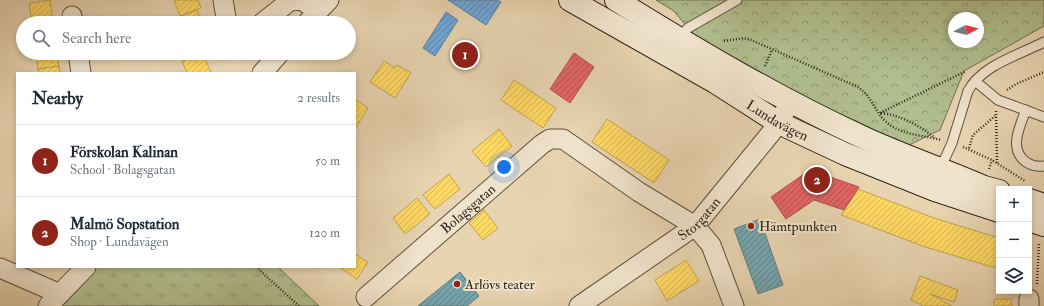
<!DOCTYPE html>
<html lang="en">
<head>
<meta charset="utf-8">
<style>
  :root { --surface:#fff; --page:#f6f6f7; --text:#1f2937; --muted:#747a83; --line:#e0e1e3; --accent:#8f2418 }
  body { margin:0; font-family:"IM FELL Double Pica",serif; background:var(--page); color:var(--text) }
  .controls { position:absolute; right:12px; bottom:12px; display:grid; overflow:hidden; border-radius:0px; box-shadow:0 2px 6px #0003 }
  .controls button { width:36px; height:36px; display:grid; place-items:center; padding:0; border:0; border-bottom:1px solid var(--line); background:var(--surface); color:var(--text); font:20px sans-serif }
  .compass { position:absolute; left:948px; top:12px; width:36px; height:36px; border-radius:50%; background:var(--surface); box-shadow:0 2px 6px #0003; rotate:83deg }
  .you { position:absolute; left:504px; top:167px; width:14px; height:14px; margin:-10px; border:3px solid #fff; border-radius:50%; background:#1a73e8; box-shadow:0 0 0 6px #1a73e833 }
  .badge { display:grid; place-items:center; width:26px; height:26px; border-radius:50%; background:var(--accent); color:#fff; font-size:13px; font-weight:700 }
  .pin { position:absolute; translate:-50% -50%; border:2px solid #fff; box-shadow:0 1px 4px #0006 }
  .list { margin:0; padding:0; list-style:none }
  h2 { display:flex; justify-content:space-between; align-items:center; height:52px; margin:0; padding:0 16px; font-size:17px }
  h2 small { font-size:13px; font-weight:400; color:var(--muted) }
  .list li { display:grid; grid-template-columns:26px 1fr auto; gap:12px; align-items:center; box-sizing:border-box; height:72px; padding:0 16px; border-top:1px solid var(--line) }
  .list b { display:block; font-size:15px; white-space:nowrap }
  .list p { margin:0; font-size:13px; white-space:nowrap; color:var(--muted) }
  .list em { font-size:13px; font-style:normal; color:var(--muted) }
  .icon { flex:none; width:22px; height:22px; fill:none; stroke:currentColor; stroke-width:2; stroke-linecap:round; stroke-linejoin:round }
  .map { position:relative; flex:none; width:1044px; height:306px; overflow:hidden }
  .search { position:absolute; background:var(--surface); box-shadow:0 2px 6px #0003; left:16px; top:16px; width:340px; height:44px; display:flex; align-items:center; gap:10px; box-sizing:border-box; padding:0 14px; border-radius:22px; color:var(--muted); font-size:15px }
  .panel { position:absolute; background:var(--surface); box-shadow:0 2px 6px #0003; left:16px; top:72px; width:340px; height:196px; border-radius:0px }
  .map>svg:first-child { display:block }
</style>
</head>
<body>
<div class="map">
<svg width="1044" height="306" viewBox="0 0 1044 306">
  <defs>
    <pattern id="grass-tufts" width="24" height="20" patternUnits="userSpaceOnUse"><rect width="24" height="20" fill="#b1be8f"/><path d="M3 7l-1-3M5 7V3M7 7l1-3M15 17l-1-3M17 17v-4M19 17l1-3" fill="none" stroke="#909a74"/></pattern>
    <pattern id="forest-crowns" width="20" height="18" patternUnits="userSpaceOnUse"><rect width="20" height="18" fill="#b1be8f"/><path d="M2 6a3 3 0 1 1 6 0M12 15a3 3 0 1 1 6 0" fill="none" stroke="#909a74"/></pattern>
    <pattern id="homes-hatch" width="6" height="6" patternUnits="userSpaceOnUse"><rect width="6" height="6" fill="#ffd966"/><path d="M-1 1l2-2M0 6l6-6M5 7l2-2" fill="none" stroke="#dbba58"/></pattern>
    <pattern id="shops-hatch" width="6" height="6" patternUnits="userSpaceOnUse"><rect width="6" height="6" fill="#e06666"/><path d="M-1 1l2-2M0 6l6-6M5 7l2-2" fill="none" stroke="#b65453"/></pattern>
    <pattern id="schools-hatch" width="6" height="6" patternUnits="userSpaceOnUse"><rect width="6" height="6" fill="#6fa8dc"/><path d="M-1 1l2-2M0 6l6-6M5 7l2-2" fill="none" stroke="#5c89b1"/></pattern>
    <pattern id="public-hatch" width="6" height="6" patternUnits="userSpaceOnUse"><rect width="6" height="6" fill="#76a5af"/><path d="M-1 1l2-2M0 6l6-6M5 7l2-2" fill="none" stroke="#61868d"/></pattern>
  </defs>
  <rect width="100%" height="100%" fill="#e8d4b1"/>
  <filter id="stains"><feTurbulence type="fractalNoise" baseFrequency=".005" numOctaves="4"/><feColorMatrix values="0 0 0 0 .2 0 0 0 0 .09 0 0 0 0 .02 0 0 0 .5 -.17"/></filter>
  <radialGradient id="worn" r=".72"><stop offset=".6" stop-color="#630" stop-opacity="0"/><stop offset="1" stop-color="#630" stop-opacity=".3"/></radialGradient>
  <path fill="url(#grass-tufts)" stroke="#707254" d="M96 267H278L319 306H58Z"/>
  <path fill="url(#forest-crowns)" stroke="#707254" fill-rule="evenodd" d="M656 0H1044V26L964 71 940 130 907 146 861 131 703 46 674 11ZM954 18H978V42H954Z"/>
  <g fill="url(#homes-hatch)" stroke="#c1a34f">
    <path d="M50 0 53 23H32L29 3Z"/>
    <path d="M174 0H198L201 8 180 16Z"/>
    <path d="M197 10 202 23H178L176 18Z"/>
    <path d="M36 53H57L59 66 38 69Z"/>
    <path d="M185 53H205L187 60Z"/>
    <path d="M203 54 211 73H187L182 61Z"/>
    <path d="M384 61 395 68 397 65 411 73 395 98 370 82Z"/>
    <path d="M59 66 60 73H39L38 69Z"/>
    <path d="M514 80 556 108 543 128 501 100Z"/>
    <path d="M355 99 368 108 355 129Z"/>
    <path d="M607 119 669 160 654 183 592 142Z"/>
    <path d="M499 129 512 146 486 167 472 151Z"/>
    <path d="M449 174 460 189 435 209 423 195Z"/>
    <path d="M858 189 934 218 999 238V269L925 247 841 215Z"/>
    <path d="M417 198 430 214 405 234 393 218Z"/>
    <path d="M484 210 498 228 483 240 469 223Z"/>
    <path d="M355 254 368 262 357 279 339 267H355Z"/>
    <path d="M686 260 699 281 667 301 655 280Z"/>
    <path d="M920 276 958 290 954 302 930 294 952 306H923L911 300Z"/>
    <path d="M994 299H1011L1012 306H994Z"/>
  </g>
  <g fill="url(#shops-hatch)" stroke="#ab524f">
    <path d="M574 53 594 67 570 103 550 89Z"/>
    <path d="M810 170 859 187 844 210 814 200 786 219 771 197Z"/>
  </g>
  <g fill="url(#schools-hatch)" stroke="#5c81a1">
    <path d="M448 0H497L501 2 486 25Z"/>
    <path d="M446 12 458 20 435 56 423 48Z"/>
  </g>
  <g fill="url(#public-hatch)" stroke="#617f82">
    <path d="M760 219 783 285 758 294 734 229Z"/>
    <path d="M460 272 479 296 467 306H418Z"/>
  </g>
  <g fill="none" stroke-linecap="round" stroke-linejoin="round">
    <defs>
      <g id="lane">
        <path d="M679 38 688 28 737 0"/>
        <path d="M975 81 998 100 1044 117"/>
        <path d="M1026 110C1020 126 1008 149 1026 162 1032 166 1038 167 1044 166"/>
        <path d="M940 169 952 143 968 91C982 65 1019 55 1044 42"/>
      </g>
      <g id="street">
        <path d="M223 0 227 23"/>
        <path d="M72 16 73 23"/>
        <path d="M262 23 290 1 302 0 318 12"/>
        <path d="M307 23 329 0"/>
        <path d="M78 53 81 73"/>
        <path d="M262 73 280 53"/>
        <path d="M0 268 60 294"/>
        <path id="s1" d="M366 297 542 144 550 139H563L639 192 695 226 711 245 734 306"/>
        <path d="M48 306 86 267"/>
        <path id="s2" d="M579 306 695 226 771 133 791 102"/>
        <path d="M1029 306V299"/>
      </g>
      <g id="secondary">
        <path id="s3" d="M570 0 715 82 779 123 845 154 935 190 999 211"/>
        <path d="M616 0C695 49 776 97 860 136 900 155 943 169 984 187L999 191"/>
        <path d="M1029 200 1044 205"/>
        <path d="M1029 220 1044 225"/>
      </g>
    </defs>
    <use href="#lane" stroke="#5d513e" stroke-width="11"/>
    <use href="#street" stroke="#5d513e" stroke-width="21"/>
    <use href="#secondary" stroke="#2f2518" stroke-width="24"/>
    <g stroke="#2f2518" stroke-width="2.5" stroke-dasharray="1 2" stroke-linecap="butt">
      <path d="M724 41 744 38 749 39 858 87C873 98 874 110 885 121 900 135 922 135 941 140"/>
      <path d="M765 66 772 50"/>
      <path d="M1007 90 1016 84 1044 72"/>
      <path d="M996 111 997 163"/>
      <path d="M880 113 966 71"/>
      <path d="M881 113C903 116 918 125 935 138"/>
      <path d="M963 147 992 160 1025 181"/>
      <path d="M969 148 973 135 995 116"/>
      <path d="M989 169 992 160"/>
      <path d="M256 267 299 306"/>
      <path d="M1037 284 1039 243"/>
    </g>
    <use href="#lane" stroke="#f0e3cc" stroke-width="9"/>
    <use href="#street" stroke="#f0e3cc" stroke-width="19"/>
    <use href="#secondary" stroke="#f0e3cc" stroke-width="22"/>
  </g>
  <g fill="#8f2418" stroke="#f0e3cc" stroke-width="1.5">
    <circle cx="751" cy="226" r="4"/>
    <circle cx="457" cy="284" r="4"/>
  </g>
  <g text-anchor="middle" stroke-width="4" stroke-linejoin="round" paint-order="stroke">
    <g font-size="14" fill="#2f2518" stroke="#f0e3cc">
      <text dy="5" stroke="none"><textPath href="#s3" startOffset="240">Lundavägen</textPath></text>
      <text dy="5" stroke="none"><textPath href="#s1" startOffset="135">Bolagsgatan</textPath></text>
      <text dy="5" stroke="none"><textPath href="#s2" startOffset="149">Storgatan</textPath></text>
    </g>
    <g font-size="14" fill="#2f2518" stroke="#f0e3cc" text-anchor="start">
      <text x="759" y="231">Hämtpunkten</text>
      <text x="465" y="289">Arlövs teater</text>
    </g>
  </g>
  <rect width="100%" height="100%" filter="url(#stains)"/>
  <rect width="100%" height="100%" fill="url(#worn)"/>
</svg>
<div class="controls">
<button>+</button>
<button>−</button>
<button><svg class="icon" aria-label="layers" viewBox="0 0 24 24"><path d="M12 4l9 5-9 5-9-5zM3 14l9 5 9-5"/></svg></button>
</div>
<svg class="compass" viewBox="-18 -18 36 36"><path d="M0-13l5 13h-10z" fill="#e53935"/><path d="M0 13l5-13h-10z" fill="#747a83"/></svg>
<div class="you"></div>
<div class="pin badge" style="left:465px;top:55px">1</div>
<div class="pin badge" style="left:817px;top:180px">2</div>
<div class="search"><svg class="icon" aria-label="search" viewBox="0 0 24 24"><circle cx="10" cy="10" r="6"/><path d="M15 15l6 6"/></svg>Search here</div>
<section class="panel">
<h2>Nearby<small>2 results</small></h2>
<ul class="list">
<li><span class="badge">1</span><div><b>Förskolan Kalinan</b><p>School · Bolagsgatan</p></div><em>50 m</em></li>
<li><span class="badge">2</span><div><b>Malmö Sopstation</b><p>Shop · Lundavägen</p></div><em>120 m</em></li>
</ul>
</section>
</div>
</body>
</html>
